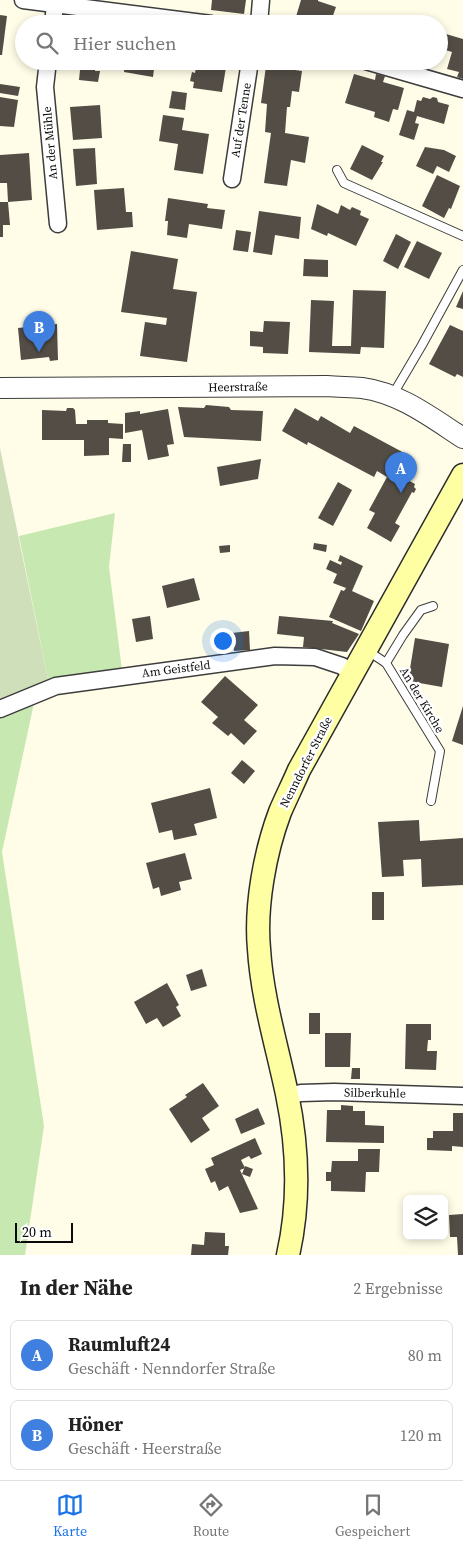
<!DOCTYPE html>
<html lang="de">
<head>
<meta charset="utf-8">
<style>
  :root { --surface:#fff; --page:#f6f6f6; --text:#222; --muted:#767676; --line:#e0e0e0; --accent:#1a73e8 }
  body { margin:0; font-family:"Source Serif 4",serif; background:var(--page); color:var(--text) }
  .controls { position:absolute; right:15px; bottom:15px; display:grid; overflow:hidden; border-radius:8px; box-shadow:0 2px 8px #0003 }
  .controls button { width:45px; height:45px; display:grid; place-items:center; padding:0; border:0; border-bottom:1px solid var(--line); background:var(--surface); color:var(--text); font:25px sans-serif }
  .scale { position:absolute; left:15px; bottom:12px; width:58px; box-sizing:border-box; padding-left:5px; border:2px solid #0a0a0a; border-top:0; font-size:14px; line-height:18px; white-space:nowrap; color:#0a0a0a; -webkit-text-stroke:4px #fff; paint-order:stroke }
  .you { position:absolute; left:222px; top:640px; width:18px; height:18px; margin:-12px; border:4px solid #fff; border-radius:50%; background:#1a73e8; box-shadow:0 0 0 8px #1a73e833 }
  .badge { display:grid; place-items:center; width:32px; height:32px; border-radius:50%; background:var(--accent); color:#fff; font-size:16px; font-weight:700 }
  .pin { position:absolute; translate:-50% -41px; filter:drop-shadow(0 1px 2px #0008) }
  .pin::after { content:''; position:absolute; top:26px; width:18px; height:15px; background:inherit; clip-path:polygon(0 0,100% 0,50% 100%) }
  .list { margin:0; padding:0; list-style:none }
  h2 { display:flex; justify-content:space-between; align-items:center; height:65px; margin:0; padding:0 20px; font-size:21px }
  h2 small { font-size:16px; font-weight:400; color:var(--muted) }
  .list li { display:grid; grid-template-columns:32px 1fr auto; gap:15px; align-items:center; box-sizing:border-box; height:70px; margin:0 10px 10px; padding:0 10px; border:1px solid var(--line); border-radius:8px }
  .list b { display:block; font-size:19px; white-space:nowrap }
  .list p { margin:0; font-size:16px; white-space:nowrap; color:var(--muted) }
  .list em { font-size:16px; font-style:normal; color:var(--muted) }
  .icon { flex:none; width:28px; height:28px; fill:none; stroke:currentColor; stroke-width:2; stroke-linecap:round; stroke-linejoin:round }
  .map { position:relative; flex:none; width:463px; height:1255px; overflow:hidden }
  .search { position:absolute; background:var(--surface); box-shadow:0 2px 8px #0003; left:15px; right:15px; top:15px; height:55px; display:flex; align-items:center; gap:12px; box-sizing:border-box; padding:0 18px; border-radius:28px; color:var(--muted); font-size:19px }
  .sheet { height:225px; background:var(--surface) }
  nav { display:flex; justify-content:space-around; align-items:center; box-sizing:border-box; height:70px; border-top:1px solid var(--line); background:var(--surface); font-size:14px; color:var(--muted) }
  nav a { display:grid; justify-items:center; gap:2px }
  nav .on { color:var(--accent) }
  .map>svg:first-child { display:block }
</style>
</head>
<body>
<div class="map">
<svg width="463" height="1255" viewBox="0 0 463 1255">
  <rect width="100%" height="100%" fill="#fffde7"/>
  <g fill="#c7e9b1">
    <path d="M115 513 109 567 122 670 49 684 19 536Z"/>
    <path d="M34 703 2 852 44 1126 25 1255H0V717Z"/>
  </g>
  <path fill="#cfdfba" d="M0 448 49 684 0 704Z"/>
  <g fill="#534d46">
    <path d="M212 0H246L244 14 211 10Z"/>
    <path d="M301 0H318V1L336 7 330 24H306L295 20Z"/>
    <path d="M0 15 7 16 2 55H0Z"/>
    <path d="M439 32 463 39V79L457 77 459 72 447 69 452 52 439 48Z"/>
    <path d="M66 61H96L95 71H100L98 82 79 80 80 70 66 68Z"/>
    <path d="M125 61H155L153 77 124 72Z"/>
    <path d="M197 61H227L222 92 193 88 194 82 190 81 192 72 195 73Z"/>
    <path d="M266 66 302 71 299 92 292 91 290 107H287L285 133 309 137 305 163 291 160 287 186 264 183 271 133 265 132 267 104 261 103Z"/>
    <path d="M354 74 375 80 376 74 385 76 383 82 404 88 398 110 393 109 389 122 374 117 375 112 345 103Z"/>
    <path d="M0 84 20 87 18 96 0 93Z"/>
    <path d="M172 91 187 93 185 110 169 108Z"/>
    <path d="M0 97 18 100 14 127 0 126Z"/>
    <path d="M423 97 430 99 433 97 437 98 438 102 449 105 444 124 417 116 415 123 419 124 414 140 399 135 407 110 414 112 417 100 421 101Z"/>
    <path d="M100 105 102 138 73 140 70 107Z"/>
    <path d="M163 115 184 118 182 130 209 134 203 174 174 170 178 144 159 141Z"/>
    <path d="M362 145 384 156 381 162H383L372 180 350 169Z"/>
    <path d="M425 147 444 150 456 156 449 172 437 166 433 174 416 166Z"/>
    <path d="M95 148 97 184 76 186 73 149Z"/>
    <path d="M29 153 32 200 8 202 7 183H0V155Z"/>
    <path d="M437 175 460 186 451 209 449 208 444 218 422 206Z"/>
    <path d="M124 188 126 212H132L133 227 97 230 94 190Z"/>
    <path d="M168 198 208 204 207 208 225 210 222 229 189 224 187 238 167 235 168 221H165Z"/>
    <path d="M0 202H8L10 225H3V237H0Z"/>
    <path d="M317 204 338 214 341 205 350 210 352 207 361 211 360 215 369 219 356 246 328 233 327 236 311 229Z"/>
    <path d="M259 211 301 217 299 239 275 235 272 255 253 252Z"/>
    <path d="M236 230 251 232 248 252 233 250Z"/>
    <path d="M396 234 411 242 398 269 383 261Z"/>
    <path d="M417 241 442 253 429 279 404 267Z"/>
    <path d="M131 251 178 259 173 289 197 292 187 362 140 356 145 322 166 325 167 318 121 312Z"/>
    <path d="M304 259 328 260V277L303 276Z"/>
    <path d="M353 290 386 291 384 348 361 347 360 354 309 352 311 300 334 301 332 346H351Z"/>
    <path d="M463 291V309L456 307Z"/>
    <path d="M264 321 290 322 288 354 263 353V347L250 346V331L263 332Z"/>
    <path d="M57 324 58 360 50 361 49 357 21 360 18 328Z"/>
    <path d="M450 325 463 331V377L457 374 455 377 429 364Z"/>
    <path d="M206 405 229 407 231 410 263 411 261 441 184 437 178 407 204 408Z"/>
    <path d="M67 408H73L75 410 76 424H87V420H108V423L123 424V439L109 438V455L84 456V440H42V410L66 411Z"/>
    <path d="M295 408 318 421 321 416 350 433 354 426 408 455 404 466 402 468 401 467 397 474 415 484 414 487 416 489 414 493 412 492 395 523 400 526 391 542 367 528 375 513 369 510 387 477 377 471 374 477 308 442 307 445 282 431Z"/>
    <path d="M168 409 174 444 167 445 169 456 148 460 142 430 125 433V413L140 411V414Z"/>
    <path d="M123 444H131V462H122Z"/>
    <path d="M261 459 258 479 220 486 217 467Z"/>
    <path d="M338 482 352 490 333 526 318 518Z"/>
    <path d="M314 543 327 545 326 552 313 549Z"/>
    <path d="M230 545V552L220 553 219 546Z"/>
    <path d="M340 555 363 566 352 591 374 601 361 631 329 617 341 590 344 591 346 588 333 583 337 574 326 569 330 560 341 565 342 562 338 561Z"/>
    <path d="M194 578 200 600 167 608 162 586Z"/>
    <path d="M150 616 153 639 136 642 132 619Z"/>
    <path d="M279 616 333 621 332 623 359 634 347 652 303 647 304 637 277 634Z"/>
    <path d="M249 631 250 650 234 651 232 633Z"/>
    <path d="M415 638 449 644 442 687 408 681Z"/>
    <path d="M225 676 258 705 244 720 257 731 244 745 231 733 228 736 212 723 218 717 201 702Z"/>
    <path d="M463 706V745L452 741Z"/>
    <path d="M242 760 255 771 244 784 231 773Z"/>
    <path d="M210 788 217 818 194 824 197 835 174 840 172 830 159 833 151 803Z"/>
    <path d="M419 820 420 841 463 838V885L422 887 421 859 403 860 404 876 382 877 378 822Z"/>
    <path d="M185 853 192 879 179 882 181 890 161 896 159 887 153 889 146 863Z"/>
    <rect x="372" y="892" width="12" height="28"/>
    <path d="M202 969 207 986 191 991 186 975Z"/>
    <path d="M167 983 179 1005 176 1007 181 1016 163 1027 157 1018 146 1024 134 1002Z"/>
    <rect x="309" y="1013" width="11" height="21"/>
    <path d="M406 1024H431V1040H428L427 1051H437L436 1070 405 1069Z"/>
    <path d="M325 1033H351L350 1067H325Z"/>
    <path d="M352 1068H360V1079H351Z"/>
    <path d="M203 1083 219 1106 202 1118 210 1130 191 1143 169 1109 187 1097 185 1095Z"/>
    <path d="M341 1105 353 1106V1111H365V1125L384 1126V1143L326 1142 327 1110H341Z"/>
    <path d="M258 1108 265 1124 241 1134 235 1119Z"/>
    <path d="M453 1113H463V1147L452 1146V1151L427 1150V1138H433V1131H453Z"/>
    <path d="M255 1138 262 1154 251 1159 249 1156 241 1160 245 1168 240 1170 258 1209 240 1213 228 1186 219 1191 215 1181 211 1183 205 1169 214 1165 211 1158Z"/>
    <path d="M358 1149H380L379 1172H366L365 1192 331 1191V1181H326V1172H331L332 1161H358Z"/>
    <path d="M245 1166 253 1169 250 1177 242 1174Z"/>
    <path d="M463 1214V1255H458L457 1237H450L449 1215Z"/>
    <path d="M205 1232 225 1233V1246H229L228 1255H191L192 1244 204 1245Z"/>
  </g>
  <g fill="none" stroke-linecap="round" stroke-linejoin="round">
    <defs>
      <g id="service">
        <path d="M337 170 344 183 463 236"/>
        <path d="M392 396 422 345 463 270"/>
        <path d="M368 651 386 663 440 751 431 801"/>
        <path d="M386 663 403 635 421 610 433 606"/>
      </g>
      <g id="minor">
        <path d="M23 0 211 24"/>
        <path d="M53 24 55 4"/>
        <path d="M259 24 261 0"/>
        <path d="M48 61 45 87 58 224"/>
        <path d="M366 61 463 89"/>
        <path d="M232 179 250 61"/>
        <path d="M0 709 56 686 275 656 315 657 342 666 353 674"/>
        <path d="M287 1096 301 1093 334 1092 463 1096"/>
      </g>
      <path id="tertiary" d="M0 388 327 386C339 387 351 387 362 388 400 393 432 418 463 438"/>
      <path id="secondary" d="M288 1255C300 1202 298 1147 287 1094 277 1046 262 998 259 949 255 906 265 852 280 812 286 798 293 784 299 770L463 475"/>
    </defs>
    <use href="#service" stroke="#3d3d3d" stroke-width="10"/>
    <use href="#minor" stroke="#3d3d3d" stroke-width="19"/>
    <use href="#tertiary" stroke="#3d3d3d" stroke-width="22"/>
    <use href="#secondary" stroke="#2c2c2c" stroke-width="25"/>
    <use href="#service" stroke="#fff" stroke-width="8"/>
    <use href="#minor" stroke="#fff" stroke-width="16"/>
    <use href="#tertiary" stroke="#fff" stroke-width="20"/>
    <use href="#secondary" stroke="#feffa2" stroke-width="22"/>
  </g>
  <g text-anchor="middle" stroke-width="5" stroke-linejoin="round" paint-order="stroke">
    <g font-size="12" fill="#0a0a0a" stroke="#fff">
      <text transform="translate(241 120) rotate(-81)" y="4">Auf der Tenne</text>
      <text transform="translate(50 143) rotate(-95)" y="4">An der Mühle</text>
      <text transform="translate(238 387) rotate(-1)" y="4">Heerstraße</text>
      <text transform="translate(176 669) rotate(-7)" y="4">Am Geistfeld</text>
      <text transform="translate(422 700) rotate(59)" y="4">An der Kirche</text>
      <text transform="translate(306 762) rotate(-63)" y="4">Nenndorfer Straße</text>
      <text transform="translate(375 1093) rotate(1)" y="4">Silberkuhle</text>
    </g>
  </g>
</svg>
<div class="controls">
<button><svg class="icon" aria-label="layers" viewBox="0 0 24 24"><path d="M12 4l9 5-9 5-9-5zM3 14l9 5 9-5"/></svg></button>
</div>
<div class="scale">20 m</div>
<div class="you"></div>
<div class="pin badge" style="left:401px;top:493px;background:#3f7fe0">A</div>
<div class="pin badge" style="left:39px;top:352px;background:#3f7fe0">B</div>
<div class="search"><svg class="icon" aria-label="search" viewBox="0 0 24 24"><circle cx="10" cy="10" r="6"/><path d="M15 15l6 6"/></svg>Hier suchen</div>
</div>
<section class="sheet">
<h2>In der Nähe<small>2 Ergebnisse</small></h2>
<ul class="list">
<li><span class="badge" style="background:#3f7fe0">A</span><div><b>Raumluft24</b><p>Geschäft · Nenndorfer Straße</p></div><em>80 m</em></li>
<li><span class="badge" style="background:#3f7fe0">B</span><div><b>Höner</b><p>Geschäft · Heerstraße</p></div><em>120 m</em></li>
</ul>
</section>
<nav>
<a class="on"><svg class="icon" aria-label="map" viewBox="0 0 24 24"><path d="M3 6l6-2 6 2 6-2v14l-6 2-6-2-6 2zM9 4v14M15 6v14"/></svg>Karte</a>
<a><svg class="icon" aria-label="directions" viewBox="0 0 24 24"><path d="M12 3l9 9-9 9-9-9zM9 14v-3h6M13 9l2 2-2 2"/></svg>Route</a>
<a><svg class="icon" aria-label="saved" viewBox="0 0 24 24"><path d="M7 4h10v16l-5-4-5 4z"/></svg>Gespeichert</a>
</nav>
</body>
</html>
